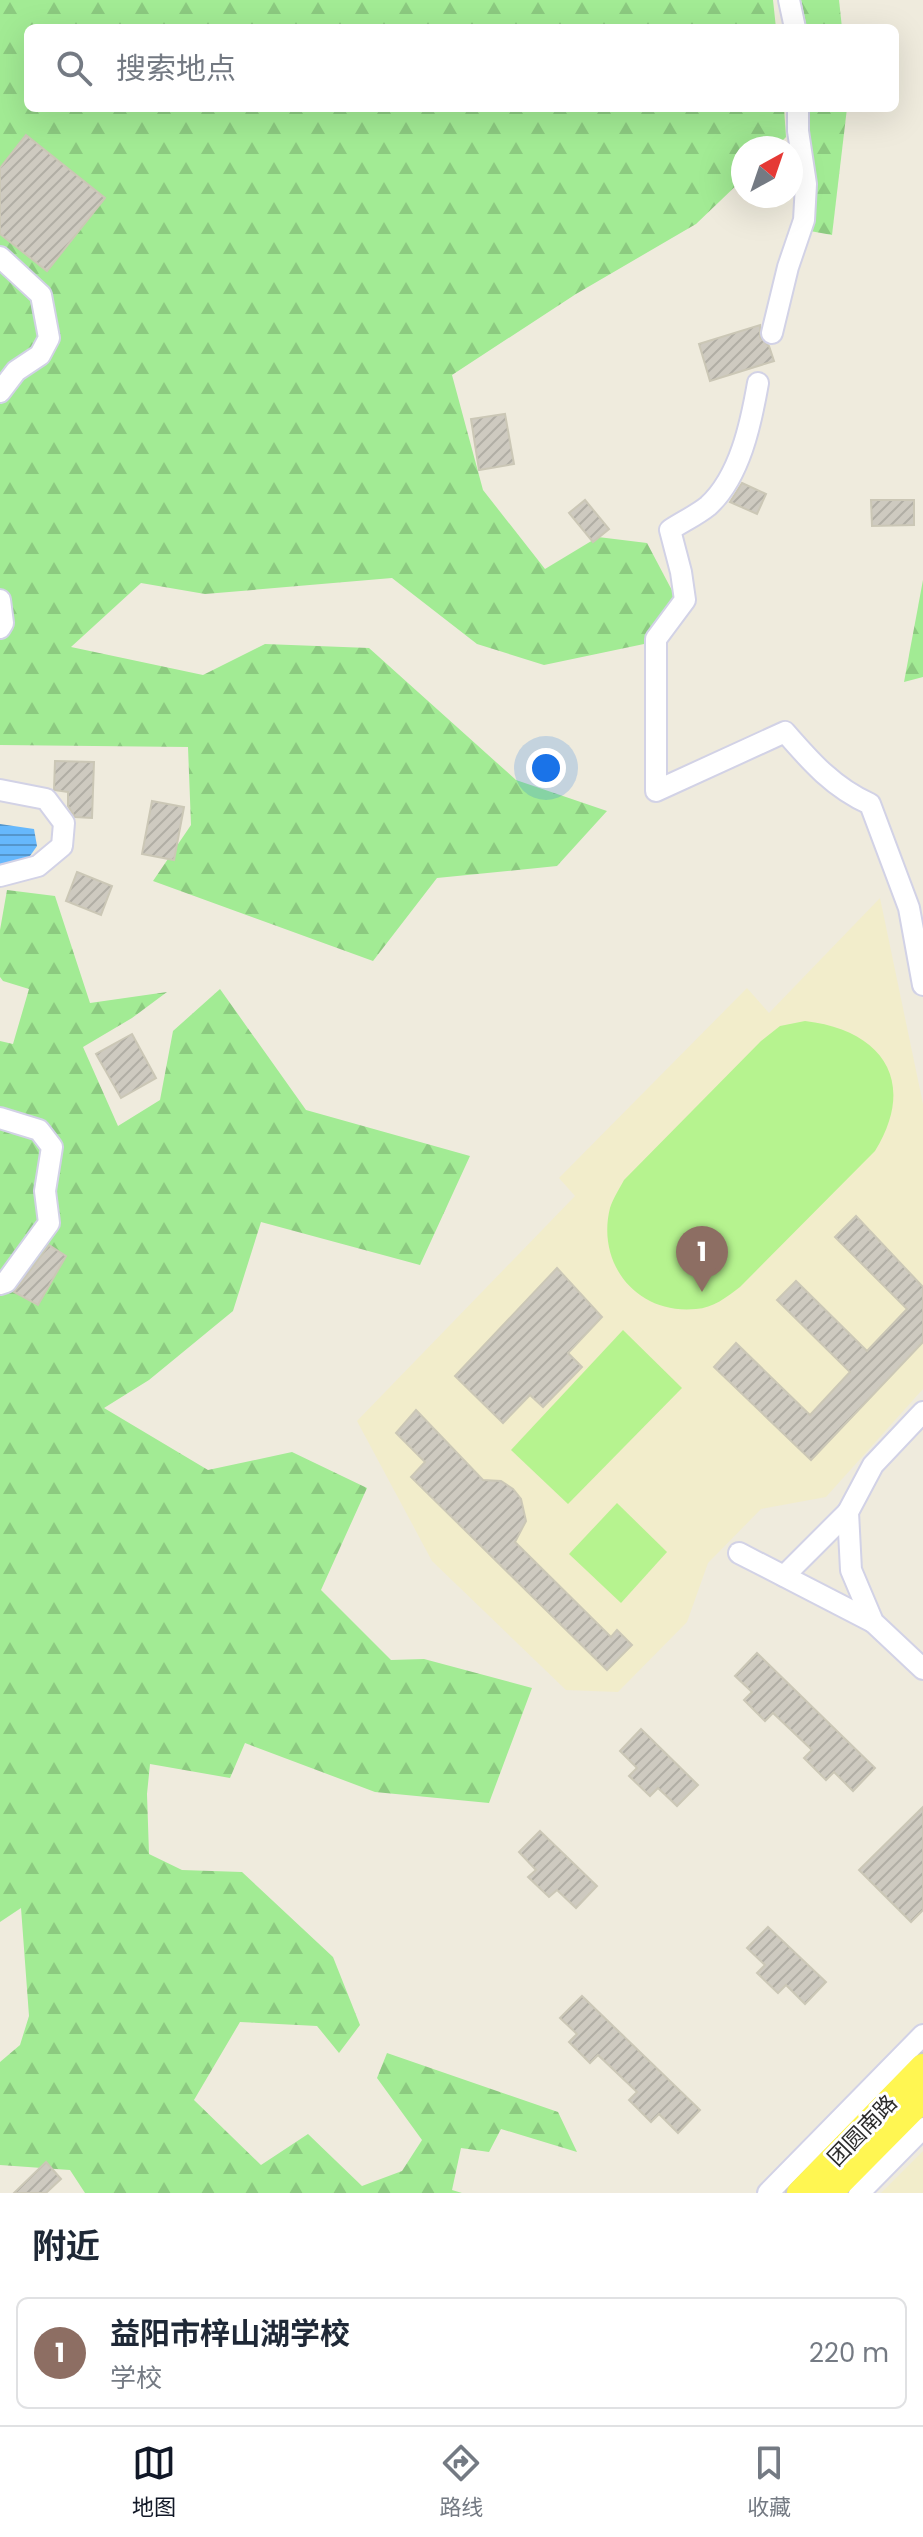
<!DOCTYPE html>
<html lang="zh">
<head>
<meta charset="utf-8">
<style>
  :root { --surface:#fff; --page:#f2f2f3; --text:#1f2937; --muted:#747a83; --line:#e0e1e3; --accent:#111827 }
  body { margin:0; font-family:Poppins,"Noto Sans SC",sans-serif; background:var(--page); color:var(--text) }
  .compass { position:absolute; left:731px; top:136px; width:72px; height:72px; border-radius:50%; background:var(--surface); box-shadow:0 8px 32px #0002; rotate:40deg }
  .you { position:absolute; left:546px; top:768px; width:28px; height:28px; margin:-20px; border:6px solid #fff; border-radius:50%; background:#1a73e8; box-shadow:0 0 0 12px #1a73e833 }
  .badge { display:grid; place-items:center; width:52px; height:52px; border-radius:50%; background:var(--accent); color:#fff; font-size:26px; font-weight:700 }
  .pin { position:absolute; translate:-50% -66px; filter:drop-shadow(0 2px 4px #0008) }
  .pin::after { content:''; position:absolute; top:42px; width:28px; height:24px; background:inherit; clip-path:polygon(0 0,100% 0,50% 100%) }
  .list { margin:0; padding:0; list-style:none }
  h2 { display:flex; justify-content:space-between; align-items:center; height:104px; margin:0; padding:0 32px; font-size:34px }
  h2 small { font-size:26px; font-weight:400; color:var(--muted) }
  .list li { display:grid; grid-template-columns:52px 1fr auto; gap:24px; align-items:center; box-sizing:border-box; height:112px; margin:0 16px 16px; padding:0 16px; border:2px solid var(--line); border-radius:12px }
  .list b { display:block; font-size:30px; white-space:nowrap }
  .list p { margin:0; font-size:26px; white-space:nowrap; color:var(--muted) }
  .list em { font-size:26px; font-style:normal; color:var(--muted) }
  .icon { flex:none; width:44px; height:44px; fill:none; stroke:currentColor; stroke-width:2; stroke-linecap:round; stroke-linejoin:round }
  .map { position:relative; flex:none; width:923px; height:2193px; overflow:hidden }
  .search { position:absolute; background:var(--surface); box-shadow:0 8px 32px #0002; left:24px; right:24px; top:24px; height:88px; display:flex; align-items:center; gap:20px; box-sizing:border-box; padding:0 28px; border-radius:12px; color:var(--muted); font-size:30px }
  .sheet { height:232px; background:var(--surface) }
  nav { display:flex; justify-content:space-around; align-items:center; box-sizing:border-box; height:112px; border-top:2px solid var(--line); background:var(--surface); font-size:22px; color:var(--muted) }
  nav a { display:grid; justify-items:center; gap:4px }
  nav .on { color:var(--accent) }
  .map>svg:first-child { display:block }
</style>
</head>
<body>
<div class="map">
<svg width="923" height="2193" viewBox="0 0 923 2193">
  <defs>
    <pattern id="forest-firs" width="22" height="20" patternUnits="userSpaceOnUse" patternTransform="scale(2)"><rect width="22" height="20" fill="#a2eb94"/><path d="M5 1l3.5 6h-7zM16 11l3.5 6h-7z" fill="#8cca80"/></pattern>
    <pattern id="water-rules" width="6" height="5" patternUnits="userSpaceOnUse" patternTransform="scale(2)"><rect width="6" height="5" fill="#66b8fc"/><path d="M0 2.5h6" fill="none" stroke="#5496cc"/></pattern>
    <pattern id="building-hatch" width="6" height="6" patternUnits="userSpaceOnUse" patternTransform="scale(2)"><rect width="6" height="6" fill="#cecac0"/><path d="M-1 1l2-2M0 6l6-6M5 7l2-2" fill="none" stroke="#b1aea5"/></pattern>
  </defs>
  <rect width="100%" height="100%" fill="#efebdd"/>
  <g fill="#f2edcb">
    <path d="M880 898 923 1104V1389L826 1497 761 1509 708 1563 687 1622 618 1692 566 1690 432 1561 357 1421 575 1196 559 1178 747 988 769 1013Z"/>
    <path d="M923 2151V2193H881Z"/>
  </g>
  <g fill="url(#forest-firs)">
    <path d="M0 0H773L776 28H28V108H784L786 137 775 148H743V179L696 224 576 294 452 375 483 490 545 569 598 537 647 543 676 598 644 644 544 665 477 644 392 578 205 594 141 583 71 647 203 675 265 644 369 648 516 780 607 811 557 866 437 878 373 961 153 881 191 825 188 747 0 745Z"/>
    <path d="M801 0H839L842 28H807Z"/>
    <path d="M810 108H847L832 235 810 231Z"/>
    <path d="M923 580V677L904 682Z"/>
    <path d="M7 890 55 896 90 1003 167 992 132 1018 83 1047 118 1126 160 1100 173 1031 220 989 306 1110 470 1156 420 1265 261 1222 233 1311 149 1380 104 1408 208 1470 292 1452 367 1488 321 1590 391 1660 424 1659 532 1688 489 1803 375 1792 245 1743 230 1778 150 1764 147 1794 149 1854 182 1870 242 1872 333 1957 360 2025 339 2053 317 2026 240 2022 194 2100 261 2165 308 2134 362 2186 402 2171 422 2140 377 2078 387 2053 558 2112 577 2152 501 2129 489 2152 461 2148 452 2190 462 2193H85L70 2170 0 2165V2062L20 2045 29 2016 21 1908 0 1922V1041L13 1044 29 989 3 981 0 977V930Z"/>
  </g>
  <g fill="#b6f38f">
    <path d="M805 1021C882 1030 918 1081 875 1151L740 1287C727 1297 713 1308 696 1309 637 1315 596 1264 610 1208 613 1199 619 1189 624 1180L761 1041 780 1026Z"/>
    <path d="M623 1330 682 1388 568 1504 511 1450Z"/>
    <path d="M617 1503 667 1552 621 1603 569 1554Z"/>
  </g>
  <path fill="url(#water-rules)" d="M0 824 34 829 37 846 23 866 0 867Z"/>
  <g fill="url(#building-hatch)" stroke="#cbc7b6" stroke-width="2">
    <path d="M26 135 105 198 47 271 0 234V168Z"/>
    <path d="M760 325V337L769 346 774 361 710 381 699 344Z"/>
    <path d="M505 414 514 464 479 470 471 419Z"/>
    <path d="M742 483 766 494 757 514 730 502Z"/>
    <path d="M585 500 609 529 593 542 569 513Z"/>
    <path d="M871 500H914V525L872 526Z"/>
    <path d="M55 761 94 762 92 818 75 817 68 806V792L54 790Z"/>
    <path d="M152 801 184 807 174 860 142 854Z"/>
    <path d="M77 872 112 886 101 915 66 901Z"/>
    <path d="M132 1034 156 1078 121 1098 96 1054Z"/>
    <path d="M856 1216 923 1287V1342L811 1460 714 1367 736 1343 810 1415 850 1372 777 1300 796 1281 867 1351 907 1309 835 1237Z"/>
    <path d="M49 1245 66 1256 38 1305 14 1292Z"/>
    <path d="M557 1268 602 1317 568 1353 582 1367 543 1407 530 1395 503 1423 455 1376Z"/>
    <path d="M416 1410 483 1480 501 1481 513 1489 521 1499 526 1521 515 1542 611 1637 617 1630 632 1645 607 1670 411 1477 425 1462 396 1433Z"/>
    <path d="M757 1653 875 1768 853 1791 834 1772 826 1780 804 1758 812 1750 773 1713 765 1721 744 1700 752 1692 735 1676Z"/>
    <path d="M641 1729 698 1785 677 1806 658 1788 650 1796 629 1776 637 1768 620 1751Z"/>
    <path d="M923 1807V1910L911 1922 859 1870Z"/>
    <path d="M540 1831 597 1886 576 1908 557 1890 549 1897 528 1877 536 1870 519 1852Z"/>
    <path d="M768 1927 826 1982 805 2004 786 1985 778 1993 757 1973 765 1965 747 1948Z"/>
    <path d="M582 1996 700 2110 678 2133 659 2114 651 2122 629 2100 637 2092 598 2055 590 2063 569 2042 577 2034 560 2018Z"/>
    <path d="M46 2162 61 2179 46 2193H14Z"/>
  </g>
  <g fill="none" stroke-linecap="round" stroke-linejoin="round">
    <defs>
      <g id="minor">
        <path d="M789 0 795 28"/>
        <path d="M0 257 41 295 49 338 40 355 16 371 0 392"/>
        <path d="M772 333 788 267 804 220 806 184 798 131V108"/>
        <path d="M758 383C751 423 740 477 708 506 697 515 682 522 670 530L681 572 685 600 656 639V791L785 732C811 762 834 788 870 804L909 908 923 985"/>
        <path d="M0 600 3 623 0 628"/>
        <path d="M0 790 46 799 64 823 62 846 38 866 0 876"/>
        <path d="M0 1118 39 1130 52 1147 45 1191 49 1223 6 1282 0 1284"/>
        <path d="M923 1412 873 1465 848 1512 851 1570 873 1622 923 1669"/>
        <path d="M739 1553 873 1622"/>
        <path d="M784 1576 848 1512"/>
        <path d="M768 2193 923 2035"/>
        <path d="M859 2193 923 2128"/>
      </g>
      <g id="major">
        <path d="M800 2193 923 2067"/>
        <path d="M829 2193 923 2098"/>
      </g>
    </defs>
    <use href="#minor" stroke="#d2d2e6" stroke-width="24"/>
    <use href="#major" stroke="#ccc" stroke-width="30"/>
    <use href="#minor" stroke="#fff" stroke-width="20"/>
    <use href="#major" stroke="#fff652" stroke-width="26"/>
  </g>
  <g text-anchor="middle" stroke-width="6" stroke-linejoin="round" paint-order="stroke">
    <g font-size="22" fill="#2c2c2c" stroke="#fff">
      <text transform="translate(862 2130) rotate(-46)" y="8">团圆南路</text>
    </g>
  </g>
</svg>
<svg class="compass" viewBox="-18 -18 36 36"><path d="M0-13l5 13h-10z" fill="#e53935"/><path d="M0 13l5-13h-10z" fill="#747a83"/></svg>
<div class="you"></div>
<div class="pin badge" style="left:702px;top:1292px;background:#8d6e63">1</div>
<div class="search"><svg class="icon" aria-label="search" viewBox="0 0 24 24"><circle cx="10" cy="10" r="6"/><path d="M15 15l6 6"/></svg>搜索地点</div>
</div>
<section class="sheet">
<h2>附近<small></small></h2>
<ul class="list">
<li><span class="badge" style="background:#8d6e63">1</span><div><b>益阳市梓山湖学校</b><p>学校</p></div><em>220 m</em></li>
</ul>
</section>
<nav>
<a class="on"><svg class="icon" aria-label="map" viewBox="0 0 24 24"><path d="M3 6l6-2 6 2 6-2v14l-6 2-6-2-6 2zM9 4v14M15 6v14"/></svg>地图</a>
<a><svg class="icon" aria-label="directions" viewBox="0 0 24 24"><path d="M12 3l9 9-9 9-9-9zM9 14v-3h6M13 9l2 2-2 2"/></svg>路线</a>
<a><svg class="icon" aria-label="saved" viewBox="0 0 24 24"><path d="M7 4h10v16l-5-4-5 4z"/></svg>收藏</a>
</nav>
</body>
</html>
